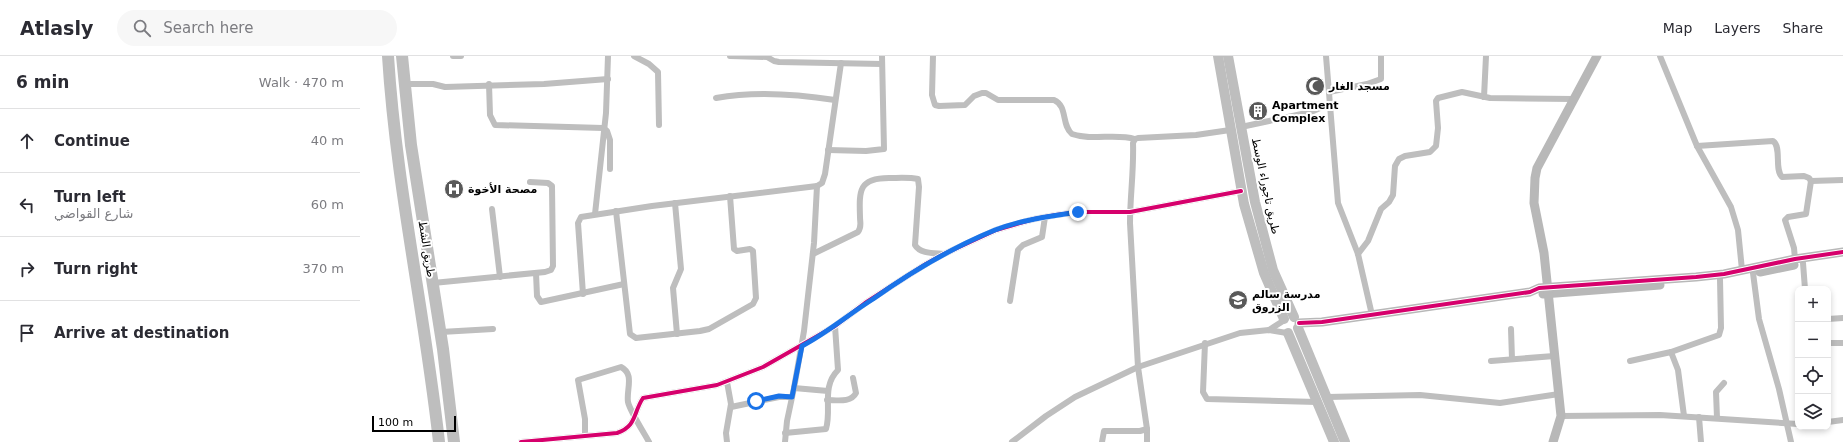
<!DOCTYPE html>
<html lang="en">
<head>
<meta charset="utf-8">
<style>
  :root { --surface:#fff; --page:#f7f7f7; --text:#2b2b33; --muted:#7c7c81; --line:#e1e1e2 }
  body { margin:0; font-family:"DejaVu Sans",Cairo,sans-serif; background:var(--page); color:var(--text) }
  .controls { position:absolute; right:12px; bottom:12px; display:grid; overflow:hidden; border-radius:8px; box-shadow:0 2px 6px #0003 }
  .controls button { width:36px; height:36px; display:grid; place-items:center; padding:0; border:0; border-bottom:1px solid var(--line); background:var(--surface); color:var(--text); font:20px sans-serif }
  .scale { position:absolute; left:12px; bottom:10px; width:84px; box-sizing:border-box; padding-left:4px; border:2px solid #000; border-top:0; font-size:11px; line-height:14px; white-space:nowrap; color:#000; -webkit-text-stroke:3px #fff; paint-order:stroke }
  .stop { position:absolute; width:12px; height:12px; margin:-9px; border:3px solid #1a73e8; border-radius:50%; background:#fff }
  .stop.end { background:#1a73e8; border-color:#fff; box-shadow:0 1px 4px #0008 }
  .list { margin:0; padding:0; list-style:none }
  h2 { display:flex; justify-content:space-between; align-items:center; height:52px; margin:0; padding:0 16px; font-size:17px }
  h2 small { font-size:13px; font-weight:400; color:var(--muted) }
  .list li { display:grid; grid-template-columns:26px 1fr auto; gap:12px; align-items:center; box-sizing:border-box; height:64px; padding:0 16px; border-top:1px solid var(--line) }
  .list b { display:block; font-size:15px; white-space:nowrap }
  .list p { margin:0; font-size:13px; white-space:nowrap; color:var(--muted) }
  .list em { font-size:13px; font-style:normal; color:var(--muted) }
  .icon { flex:none; width:22px; height:22px; fill:none; stroke:currentColor; stroke-width:2; stroke-linecap:round; stroke-linejoin:round }
  .map { position:relative; flex:none; width:1483px; height:386px; overflow:hidden }
  header { display:flex; align-items:center; gap:24px; box-sizing:border-box; height:56px; padding:0 20px; background:var(--surface); border-bottom:1px solid var(--line) }
  header strong { font-size:19px }
  nav { display:flex; gap:22px; margin-inline-start:auto; font-size:14px }
  .search { width:280px; height:36px; background:var(--page); display:flex; align-items:center; gap:10px; box-sizing:border-box; padding:0 14px; border-radius:22px; color:var(--muted); font-size:15px }
  main { display:flex }
  aside { flex:1; background:var(--surface) }
  .map>svg:first-child { display:block }
</style>
</head>
<body>
<header>
<strong>Atlasly</strong>
<div class="search"><svg class="icon" aria-label="search" viewBox="0 0 24 24"><circle cx="10" cy="10" r="6"/><path d="M15 15l6 6"/></svg>Search here</div>
<nav><a>Map</a><a>Layers</a><a>Share</a></nav>
</header>
<main>
<aside>
<h2>6 min<small>Walk · 470 m</small></h2>
<ul class="list">
<li><svg class="icon" aria-label="ahead" viewBox="0 0 24 24"><path d="M12 20V5M6 11l6-6 6 6"/></svg><div><b>Continue</b></div><em>40 m</em></li>
<li><svg class="icon" aria-label="left" viewBox="0 0 24 24"><path d="M17 20v-9H6M10 6l-5 5 5 5"/></svg><div><b>Turn left</b><p>شارع القواضي</p></div><em>60 m</em></li>
<li><svg class="icon" aria-label="right" viewBox="0 0 24 24"><path d="M7 20v-9h11M14 6l5 5-5 5"/></svg><div><b>Turn right</b></div><em>370 m</em></li>
<li><svg class="icon" aria-label="arrive" viewBox="0 0 24 24"><path d="M6 21V4h12l-3 4 3 4H6"/></svg><div><b>Arrive at destination</b></div></li>
</ul>
</aside>
<div class="map">
<svg width="1483" height="386" viewBox="0 0 1483 386">
  <rect width="100%" height="100%" fill="#fff"/>
  <g fill="none" stroke-linecap="round" stroke-linejoin="round">
    <g stroke="#bebebe" stroke-width="6">
      <path d="M93 0H101"/>
      <path d="M274 0 289 8 298 16 299 69"/>
      <path d="M370 0 407 1 414 5 419 6 522 8"/>
      <path d="M573 0 572 39 575 49 579 50 605 49 614 40 622 37H626L638 44H694C708 50 701 69 712 78 732 85 755 77 775 83"/>
      <path d="M966 0 978 147 998 198 1012 259"/>
      <path d="M1300 0 1337 90 1371 151 1378 174 1382 214"/>
      <path d="M44 28H73L85 31 184 28 248 23"/>
      <path d="M129 28 130 59 135 69 243 72 247 75 250 84V113"/>
      <path d="M969 36 1007 28 1021 23V0"/>
      <path d="M1124 41 1126 0"/>
      <path d="M356 42C394 35 437 38 475 44"/>
      <path d="M881 71 951 56 969 48"/>
      <path d="M1337 90 1413 85C1422 91 1414 113 1422 121L1444 120 1449 122 1451 125 1483 124"/>
      <path d="M468 94 506 95 524 93 522 0"/>
      <path d="M315 147 321 213 313 232 317 278"/>
      <path d="M132 153 140 221"/>
      <path d="M256 155 270 278 276 282 340 275 349 273 393 248 396 242 393 195 390 193 377 195 374 193 370 140"/>
      <path d="M235 158 246 57 248 0"/>
      <path d="M453 198 498 176C502 171 500 167 500 161 499 134 499 122 529 122 538 122 549 121 558 123L559 131 555 189C560 198 575 197 584 198"/>
      <path d="M998 198 1008 185 1021 153 1029 146 1033 139 1035 110 1039 103 1045 100 1070 96 1076 90 1078 72 1076 45 1078 42 1102 36 1130 42 1214 43"/>
      <path d="M1435 203 1434 192 1425 164 1428 161 1446 158 1451 125"/>
      <path d="M1443 207 1445 233"/>
      <path d="M176 217 177 240 181 246 264 228"/>
      <path d="M1393 217 1399 263 1419 333 1431 386"/>
      <path d="M73 227 185 216 191 214 193 210 192 130 188 127 170 126"/>
      <path d="M223 238 218 167 221 161 292 150 457 130"/>
      <path d="M650 245 658 194 663 189 682 181 685 161"/>
      <path d="M1468 263 1483 262"/>
      <path d="M1151 273 1152 303"/>
      <path d="M909 274 923 265"/>
      <path d="M81 276 133 273"/>
      <path d="M845 287 843 336 847 343 957 346"/>
      <path d="M1468 287H1483"/>
      <path d="M1311 296 1318 314 1324 360"/>
      <path d="M1131 305 1194 300"/>
      <path d="M1270 305 1311 296 1359 279 1361 272 1360 223"/>
      <path d="M434 332 468 335"/>
      <path d="M967 341 1060 339 1140 347 1199 338"/>
      <path d="M467 344C477 344 491 347 496 337L493 322"/>
      <path d="M371 351 419 341H432"/>
      <path d="M1201 360 1300 359 1438 368"/>
      <path d="M1339 361 1341 386"/>
      <path d="M1357 362 1356 336 1364 327"/>
      <path d="M1468 366 1483 364"/>
      <path d="M787 373V386"/>
      <path d="M425 377 466 373C472 353 461 331 478 314L475 270"/>
      <path d="M225 379V363L218 324 261 311C275 318 266 334 268 346 270 355 284 377 289 386"/>
      <path d="M161 386 257 377C277 370 273 357 283 342L357 329 403 311 475 270 505 247 566 208 584 198 636 174 674 163 696 159 718 156H770L881 135"/>
      <path d="M367 386 366 377 371 348 367 326"/>
      <path d="M425 386 427 365 434 332 444 275 454 187 457 130 462 127 465 118 481 7"/>
      <path d="M652 386 686 360 715 341 778 311 880 277 909 274 927 277"/>
      <path d="M742 386 744 375H780L787 373 778 311 770 167C770 140 774 114 773 87L775 83 778 82 836 79 870 74"/>
    </g>
    <g stroke="#b8b8b8" stroke-width="9">
      <path d="M1400 216 1434 209"/>
      <path d="M1183 238 1300 229"/>
      <path d="M939 267 962 266 1170 236 1179 232 1336 221 1364 218 1435 203 1483 196"/>
      <path d="M1193 386 1201 360 1184 197 1174 147 1175 122 1177 112 1237 0"/>
    </g>
    <g stroke="#bebebe" stroke-width="10">
      <path d="M858 0 884 148 904 217 924 263"/>
      <path d="M868 0 895 146 913 214 934 261"/>
      <path d="M938 272 985 386"/>
      <path d="M928 277 974 386"/>
    </g>
    <g stroke="#bebebe" stroke-width="12">
      <path d="M28 0C36 130 65 257 79 386"/>
      <path d="M42 0 51 89 83 293 94 386"/>
    </g>
    <defs>
      <g id="cycleway">
        <path d="M939 267 962 266 1170 236 1179 232 1336 221 1364 218 1435 203 1483 196"/>
        <path d="M161 386 257 377C277 370 273 357 283 342L357 329 403 311 475 270 505 247 566 208 584 198 636 174 674 163 696 159 718 156H770L881 135"/>
      </g>
    </defs>
    <use href="#cycleway" stroke="#fff" stroke-width="6"/>
    <use href="#cycleway" stroke="#d6006c" stroke-width="4"/>
  </g>
  <g fill="none" stroke-linecap="round" stroke-linejoin="round">
    <path stroke="#1a73e8" stroke-width="5" d="M396 345 419 340 432 341 442 290C467 277 489 258 513 243 551 216 591 192 635 174 661 164 690 160 718 156"/>
  </g>
  <defs>
    <symbol id="mosque-disc" viewBox="-11 -11 22 22"><circle r="9.5" fill="#595959" stroke="#fff"/><path d="M3.5-4.9A6 6 0 1 0 3.5 4.9A5 5 0 1 1 3.5-4.9Z" fill="#fff"/></symbol>
    <symbol id="building-disc" viewBox="-11 -11 22 22"><circle r="9.5" fill="#595959" stroke="#fff"/><path d="M-4-6H4V6H1V3H-1V6H-4ZM-2.5-4.3h1.7v1.8h-1.7ZM.8-4.3h1.7v1.8H.8ZM-2.5-1h1.7V.8h-1.7ZM.8-1h1.7V.8H.8Z" fill="#fff"/></symbol>
    <symbol id="hospital-disc" viewBox="-11 -11 22 22"><circle r="9.5" fill="#595959" stroke="#fff"/><path d="M-5-5h3v3.5h4V-5h3V5h-3V1.5h-4V5h-3Z" fill="#fff"/></symbol>
    <symbol id="school-disc" viewBox="-11 -11 22 22"><circle r="9.5" fill="#595959" stroke="#fff"/><path d="M0-5L7-2L0 1L-7-2ZM-4 1L0 2.5L4 1V4Q0 6-4 4Z" fill="#fff"/></symbol>
  </defs>
  <g fill-rule="evenodd">
    <use href="#mosque-disc" x="944" y="19" width="22" height="22"/>
    <use href="#building-disc" x="887" y="44" width="22" height="22"/>
    <use href="#hospital-disc" x="83" y="122" width="22" height="22"/>
    <use href="#school-disc" x="867" y="233" width="22" height="22"/>
  </g>
  <g text-anchor="middle" stroke-width="4" stroke-linejoin="round" paint-order="stroke">
    <g font-size="11" font-weight="bold" fill="#000" stroke="#fff" text-anchor="start">
      <text x="969" y="34">مسجد الغار</text>
      <text x="912" y="53">Apartment<tspan x="912" dy="13">Complex</tspan></text>
      <text x="108" y="137">مصحة الأخوة</text>
      <text x="892" y="242">مدرسة سالم<tspan x="892" dy="13">الزروق</tspan></text>
    </g>
    <g font-size="11" fill="#000" stroke="#fff">
      <text transform="translate(906 130) rotate(78)" y="4">طريق تاجوراء الوسط</text>
      <text transform="translate(67 193) rotate(81)" y="4">طريق الشط</text>
    </g>
  </g>
</svg>
<div class="controls">
<button>+</button>
<button>−</button>
<button><svg class="icon" aria-label="locate" viewBox="0 0 24 24"><circle cx="12" cy="12" r="6"/><path d="M12 2v4M12 18v4M2 12h4M18 12h4"/></svg></button>
<button><svg class="icon" aria-label="layers" viewBox="0 0 24 24"><path d="M12 4l9 5-9 5-9-5zM3 14l9 5 9-5"/></svg></button>
</div>
<div class="scale">100 m</div>
<div class="stop" style="left:396px;top:345px"></div>
<div class="stop end" style="left:718px;top:156px"></div>
</div>
</main>
</body>
</html>
